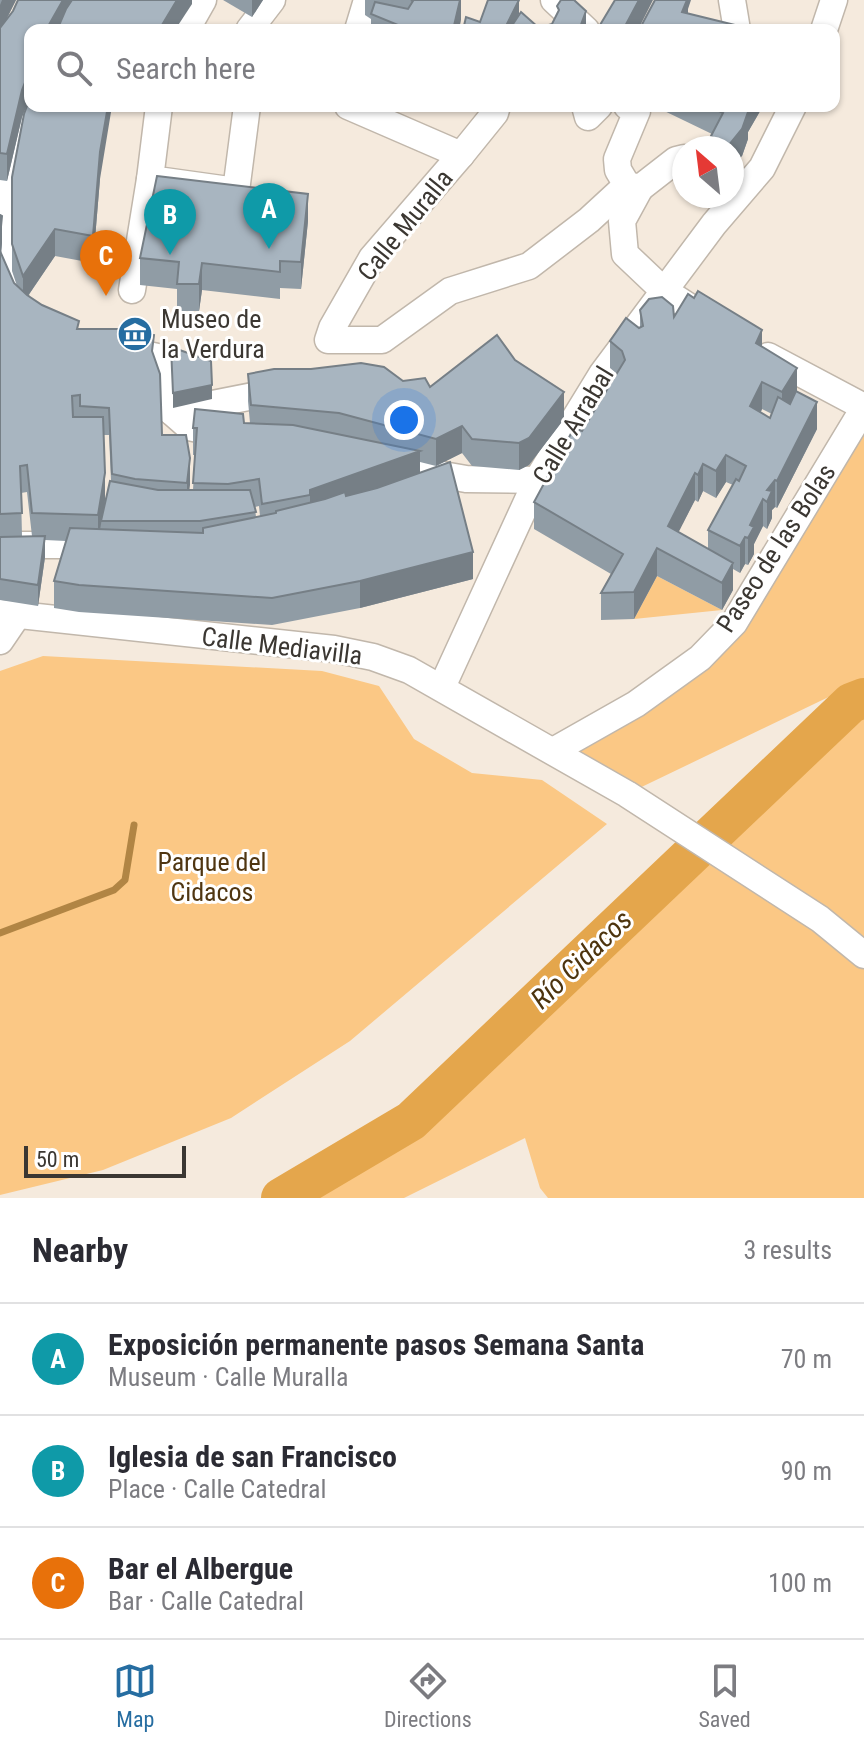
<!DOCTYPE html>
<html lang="en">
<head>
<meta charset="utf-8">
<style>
  :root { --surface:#fff; --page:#f7f7f7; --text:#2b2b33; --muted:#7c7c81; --line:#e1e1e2; --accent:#266da1 }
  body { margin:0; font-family:"Roboto Condensed",sans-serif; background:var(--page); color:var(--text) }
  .compass { position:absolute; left:672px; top:136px; width:72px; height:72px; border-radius:50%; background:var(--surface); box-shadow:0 2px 6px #0004; rotate:332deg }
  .scale { position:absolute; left:24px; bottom:20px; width:162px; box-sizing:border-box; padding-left:8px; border:4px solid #3b3732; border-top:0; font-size:22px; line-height:28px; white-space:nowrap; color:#3b3732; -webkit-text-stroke:6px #fff; paint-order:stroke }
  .you { position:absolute; left:404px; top:420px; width:28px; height:28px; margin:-20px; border:6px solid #fff; border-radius:50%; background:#1a73e8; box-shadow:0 0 0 12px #1a73e833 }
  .badge { display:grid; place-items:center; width:52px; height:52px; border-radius:50%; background:var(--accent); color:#fff; font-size:26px; font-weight:700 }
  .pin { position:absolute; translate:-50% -66px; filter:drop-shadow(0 2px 4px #0008) }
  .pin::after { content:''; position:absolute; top:42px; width:28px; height:24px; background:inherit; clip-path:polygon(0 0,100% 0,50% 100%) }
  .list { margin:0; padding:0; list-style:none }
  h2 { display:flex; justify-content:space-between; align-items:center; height:104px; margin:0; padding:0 32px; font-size:34px }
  h2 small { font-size:26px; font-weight:400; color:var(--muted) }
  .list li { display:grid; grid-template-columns:52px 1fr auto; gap:24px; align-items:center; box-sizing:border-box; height:112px; padding:0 32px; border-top:2px solid var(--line) }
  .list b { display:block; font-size:30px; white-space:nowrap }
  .list p { margin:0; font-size:26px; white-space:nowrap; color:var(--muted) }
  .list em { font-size:26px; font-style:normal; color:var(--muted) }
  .icon { flex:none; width:44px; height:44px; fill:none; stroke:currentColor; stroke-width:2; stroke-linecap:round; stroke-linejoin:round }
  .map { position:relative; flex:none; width:864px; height:1198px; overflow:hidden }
  .search { position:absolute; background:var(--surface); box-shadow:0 2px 6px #0004; left:24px; right:24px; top:24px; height:88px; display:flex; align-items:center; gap:20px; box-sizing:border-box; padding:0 28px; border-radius:16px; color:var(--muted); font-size:30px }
  .sheet { height:440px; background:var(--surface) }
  nav { display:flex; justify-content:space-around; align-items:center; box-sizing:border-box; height:112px; border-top:2px solid var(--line); background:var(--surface); font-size:22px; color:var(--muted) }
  nav a { display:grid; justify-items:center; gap:4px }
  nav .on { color:var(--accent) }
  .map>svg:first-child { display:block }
</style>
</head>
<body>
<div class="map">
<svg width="864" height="1198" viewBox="0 0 864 1198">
  <rect width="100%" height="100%" fill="#f5eadd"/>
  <g fill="#fbc885">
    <path d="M864 429V680L627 794 553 751 737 632Z"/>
    <path d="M657 576 722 610 634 619Z"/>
    <path d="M43 656 322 671 379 686 414 739 472 773 542 780 607 824 350 1041 231 1118 103 1170 0 1195V671Z"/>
    <path d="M864 698V1198H548L540 1188 525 1138 404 1198H281L411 1121 851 703Z"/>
  </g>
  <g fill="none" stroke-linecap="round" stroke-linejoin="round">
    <path stroke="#b18544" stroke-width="7" d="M0 933 114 890 125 880 134 825"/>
    <path stroke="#e4a64c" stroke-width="40" d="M281 1198 411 1121 851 703 864 698"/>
    <defs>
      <g id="minor">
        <path d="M554 0 586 30"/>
        <path d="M732 0 737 30"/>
        <path d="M186 30 203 0"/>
        <path d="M249 30 272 0"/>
        <path d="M358 30 367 0"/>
        <path d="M824 30 834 0"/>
        <path d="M159 106 150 179 236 191 247 106"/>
        <path d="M348 106 461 155"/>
        <path d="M497 106 495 113 461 155 372 258 332 328 328 340H382L450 291 529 266 589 220 627 185"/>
        <path d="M585 106 588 117 599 106"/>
        <path d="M627 106 637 111 617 159 618 170 627 185 640 188 676 160 684 158"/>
        <path d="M640 188 622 221 625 254 663 290 711 321"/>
        <path d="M132 290 150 179"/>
        <path d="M15 297C0 244 12 160 32 106"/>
        <path d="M120 349 162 358 165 406 189 427 226 435"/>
        <path d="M768 356 864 407"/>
        <path d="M172 412 263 394 282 393"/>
        <path d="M386 465 466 479 537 480"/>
        <path d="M0 545H101"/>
        <path d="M0 613 334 649 373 657 409 670 627 794 820 919 864 955"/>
        <path d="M0 641 17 616"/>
        <path d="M442 687 537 480 602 374 714 224 762 168 793 106"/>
        <path d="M553 751 636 704 700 658 734 623 864 408"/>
      </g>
    </defs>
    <use href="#minor" stroke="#c1b7ab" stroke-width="29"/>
    <use href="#minor" stroke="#fff" stroke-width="26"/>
  </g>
  <g fill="#909ca5" fill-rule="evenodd">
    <path d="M0 0H16L4 24 192 0V4L30 30V97L22 117 7 181 0 180Z"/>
    <path d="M223 0H263L252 17Z"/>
    <path d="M365 0H461V19L459 30H371V19L365 15Z"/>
    <path d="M654 106H763L748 132V139L742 156 732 148H711L712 134Z"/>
    <path d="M12 177 100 179 93 263 55 256 28 296 79 329 154 356 162 435H186L189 490H193L195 455H193V428L250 423 248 401V374L403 381 430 387 515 360 564 419 529 465 519 470 472 466 462 453 436 466 420 462V473L473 579 360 608 272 625 79 612 54 608V581L66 541 45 540V557L38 606 0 600V215L2 243 1 254 14 283 17 286 12 271ZM103 435H109L111 481 105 500ZM27 492 32 536H22L21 493ZM259 506 260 516 256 517 255 507Z"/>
    <path d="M308 221 301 289 280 288V299L202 290 199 311H177V289L140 285V258Z"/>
    <path d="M640 310 674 317 762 347 797 392 817 429 777 508 775 507 772 510V518L767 529 763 526 754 544V554L748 565 745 564 740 573 733 569V590L722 610 657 576 634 619 601 620V593L611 574 534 529V502L582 431 616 373 610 368V341L640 327ZM762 409 772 414 770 418 761 412ZM726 482 733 485 708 530V549L678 532 695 500 698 502 703 491 716 498Z"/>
  </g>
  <g fill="#767f86">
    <path d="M2 0H16L0 32V5Z"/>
    <path d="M63 0H79L61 30H46Z"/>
    <path d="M177 0H192V4L175 30H159Z"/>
    <path d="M252 0H263L252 17Z"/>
    <path d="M460 0H461V19L459 30H453Z"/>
    <path d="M519 0V14L511 30H504Z"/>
    <path d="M639 0H653L638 30H623Z"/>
    <path d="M683 0H691L688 9V26L682 30Z"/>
    <path d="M586 11V30H579Z"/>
    <path d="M30 70V97L22 117 7 181V154L22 90Z"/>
    <path d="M108 106H112L100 179 93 263V236L100 152Z"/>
    <path d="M748 106H763L748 132V139L742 156 732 168V148H729V145Z"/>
    <path d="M308 194V221L301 289V262Z"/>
    <path d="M2 216V243L0 264V237Z"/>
    <path d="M55 229V256L23 303V276Z"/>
    <path d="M202 263V290L199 311V284Z"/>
    <path d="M762 330V357L756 343Z"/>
    <path d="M797 368V395L782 419V392Z"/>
    <path d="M762 382V409L750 433V406Z"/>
    <path d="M212 385V399L173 408V393Z"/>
    <path d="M564 392V419L529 465 519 470V443Z"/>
    <path d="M817 402V429L777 508V481Z"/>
    <path d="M462 426V453L436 466V439Z"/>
    <path d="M420 451V478L310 517V490Z"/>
    <path d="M726 455V482L716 498V471Z"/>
    <path d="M190 458V485L187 510V483Z"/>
    <path d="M703 464V491L698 502V475Z"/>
    <path d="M105 473V500L98 542V515Z"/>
    <path d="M695 473V500L668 553V526Z"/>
    <path d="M775 480V507L772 510V518L767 529V490Z"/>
    <path d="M763 499V526L754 544V554L748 565V538L750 525Z"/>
    <path d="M45 536V557L38 606V585Z"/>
    <path d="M745 537V564L740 573V546Z"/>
    <path d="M657 548V576L634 619V592Z"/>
    <path d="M473 552V579L360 608V581Z"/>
    <path d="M733 563V590L722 610V583Z"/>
  </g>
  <g fill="#a8b5c0" stroke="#767f86" stroke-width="2">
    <path d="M18 0H63L46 30H30V70L22 90 7 154 0 153V28L13 11Z"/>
    <path d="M72 0H177L159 30H57L66 9Z"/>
    <path d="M411 0H460L453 30H410L371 14 375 2 408 9 413 1Z"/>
    <path d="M488 0H519L504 30H463L466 17 480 22Z"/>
    <path d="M561 0H574L586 11 579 30H509L521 12 539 28 552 24 559 10 557 6Z"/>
    <path d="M615 0H639L623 30H597Z"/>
    <path d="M655 0H687L682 12 735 25 734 30H639Z"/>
    <path d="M30 98V106H108L100 152 93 236 55 229 23 276 12 244V177L24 114Z"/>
    <path d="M709 106H748V112L742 129 729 145 723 144 711 136 723 113Z"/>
    <path d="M157 176 308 194 301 262 280 261V272L202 263 199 284H177L179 262 140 258Z"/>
    <path d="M0 215 2 216 0 237Z"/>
    <path d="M0 251 14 283 27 295 42 305 79 321 77 329H119L154 335 152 351 160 374 162 435H186L190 458 187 483 135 479 112 474 109 408 80 406V395L72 396 73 417H103L105 473 98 515 32 513 27 465 20 466 22 513 0 514Z"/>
    <path d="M698 291 762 330 756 343 797 368 782 392 762 382 750 406 770 418 778 397 790 404 796 391 817 402 777 481 775 480 767 490 772 491 767 502 763 499 750 525 754 527 748 538 745 537 740 546 708 530 736 479 739 481 746 466 726 455 716 471 703 464 698 475 695 473 668 526 733 563 722 583 657 548 634 592 601 593 623 554 534 502 574 428 582 431 625 360 622 351 610 341 626 318 639 328 643 326 640 310 649 299 662 297 673 306 674 317 688 294 694 298Z"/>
    <path d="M497 335 515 360 564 392 529 438 519 443 472 439 462 426 436 439 339 413 251 405 248 374 274 369H311L361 363 384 367 403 381 425 378 430 387Z"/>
    <path d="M171 347 211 361 212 385 173 393Z"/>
    <path d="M195 409 243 414 244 423 293 425 420 451 310 490V495L262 504 259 479 228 484 193 483 197 428H193Z"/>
    <path d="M450 462 473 552 360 581 272 598 79 585 54 581 70 528 203 533V528L276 513V511L325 499 345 492 346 496 377 488Z"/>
    <path d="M110 481 158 490H250L256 512 200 521H101Z"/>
    <path d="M45 536 38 585 0 579V537Z"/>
  </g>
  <defs>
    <symbol id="museum-disc" viewBox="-11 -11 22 22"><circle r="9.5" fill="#266da1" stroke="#fff"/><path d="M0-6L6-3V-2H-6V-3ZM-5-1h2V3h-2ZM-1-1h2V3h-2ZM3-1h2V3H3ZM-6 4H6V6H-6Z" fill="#fff"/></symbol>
  </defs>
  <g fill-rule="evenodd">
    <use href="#museum-disc" x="115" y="314" width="40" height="40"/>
  </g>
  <g text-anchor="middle" stroke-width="6" stroke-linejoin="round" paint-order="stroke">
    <g font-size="26" fill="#3b3732" stroke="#fff">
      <text transform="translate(405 225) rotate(-51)" y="9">Calle Muralla</text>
      <text transform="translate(573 425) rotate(-59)" y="9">Calle Arrabal</text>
      <text transform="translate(776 548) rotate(-57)" y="9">Paseo de las Bolas</text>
      <text transform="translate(282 646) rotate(7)" y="9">Calle Mediavilla</text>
    </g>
    <g font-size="26" fill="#3b3732" stroke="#fff" text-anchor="start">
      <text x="161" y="328">Museo de<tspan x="161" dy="30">la Verdura</tspan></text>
    </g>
    <g font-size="26" fill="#503611" stroke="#fff">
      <text x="212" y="871">Parque del<tspan x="212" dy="30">Cidacos</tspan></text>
    </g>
    <g font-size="28" font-style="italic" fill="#4d340e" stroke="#fff">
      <text transform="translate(581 959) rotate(-44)" y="10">Río Cidacos</text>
    </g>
  </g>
</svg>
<svg class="compass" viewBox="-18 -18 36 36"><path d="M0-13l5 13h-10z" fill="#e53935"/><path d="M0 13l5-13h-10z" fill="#7c7c81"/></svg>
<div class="scale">50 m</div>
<div class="you"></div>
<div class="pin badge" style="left:269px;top:249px;background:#0f9aa8">A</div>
<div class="pin badge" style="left:170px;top:255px;background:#0f9aa8">B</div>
<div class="pin badge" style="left:106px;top:296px;background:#e8710a">C</div>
<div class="search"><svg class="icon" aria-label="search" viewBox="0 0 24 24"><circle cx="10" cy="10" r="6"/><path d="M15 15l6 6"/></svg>Search here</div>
</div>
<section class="sheet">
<h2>Nearby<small>3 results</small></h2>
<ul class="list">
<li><span class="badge" style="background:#0f9aa8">A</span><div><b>Exposición permanente pasos Semana Santa</b><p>Museum · Calle Muralla</p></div><em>70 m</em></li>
<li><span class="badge" style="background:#0f9aa8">B</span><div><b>Iglesia de san Francisco</b><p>Place · Calle Catedral</p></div><em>90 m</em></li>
<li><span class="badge" style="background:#e8710a">C</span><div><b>Bar el Albergue</b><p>Bar · Calle Catedral</p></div><em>100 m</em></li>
</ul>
</section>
<nav>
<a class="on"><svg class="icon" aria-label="map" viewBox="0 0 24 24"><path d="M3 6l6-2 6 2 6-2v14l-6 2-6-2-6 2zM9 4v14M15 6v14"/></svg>Map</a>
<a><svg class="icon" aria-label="directions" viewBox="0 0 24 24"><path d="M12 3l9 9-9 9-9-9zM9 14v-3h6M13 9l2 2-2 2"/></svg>Directions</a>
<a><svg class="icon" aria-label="saved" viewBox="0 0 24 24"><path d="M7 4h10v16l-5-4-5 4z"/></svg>Saved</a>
</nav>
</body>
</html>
